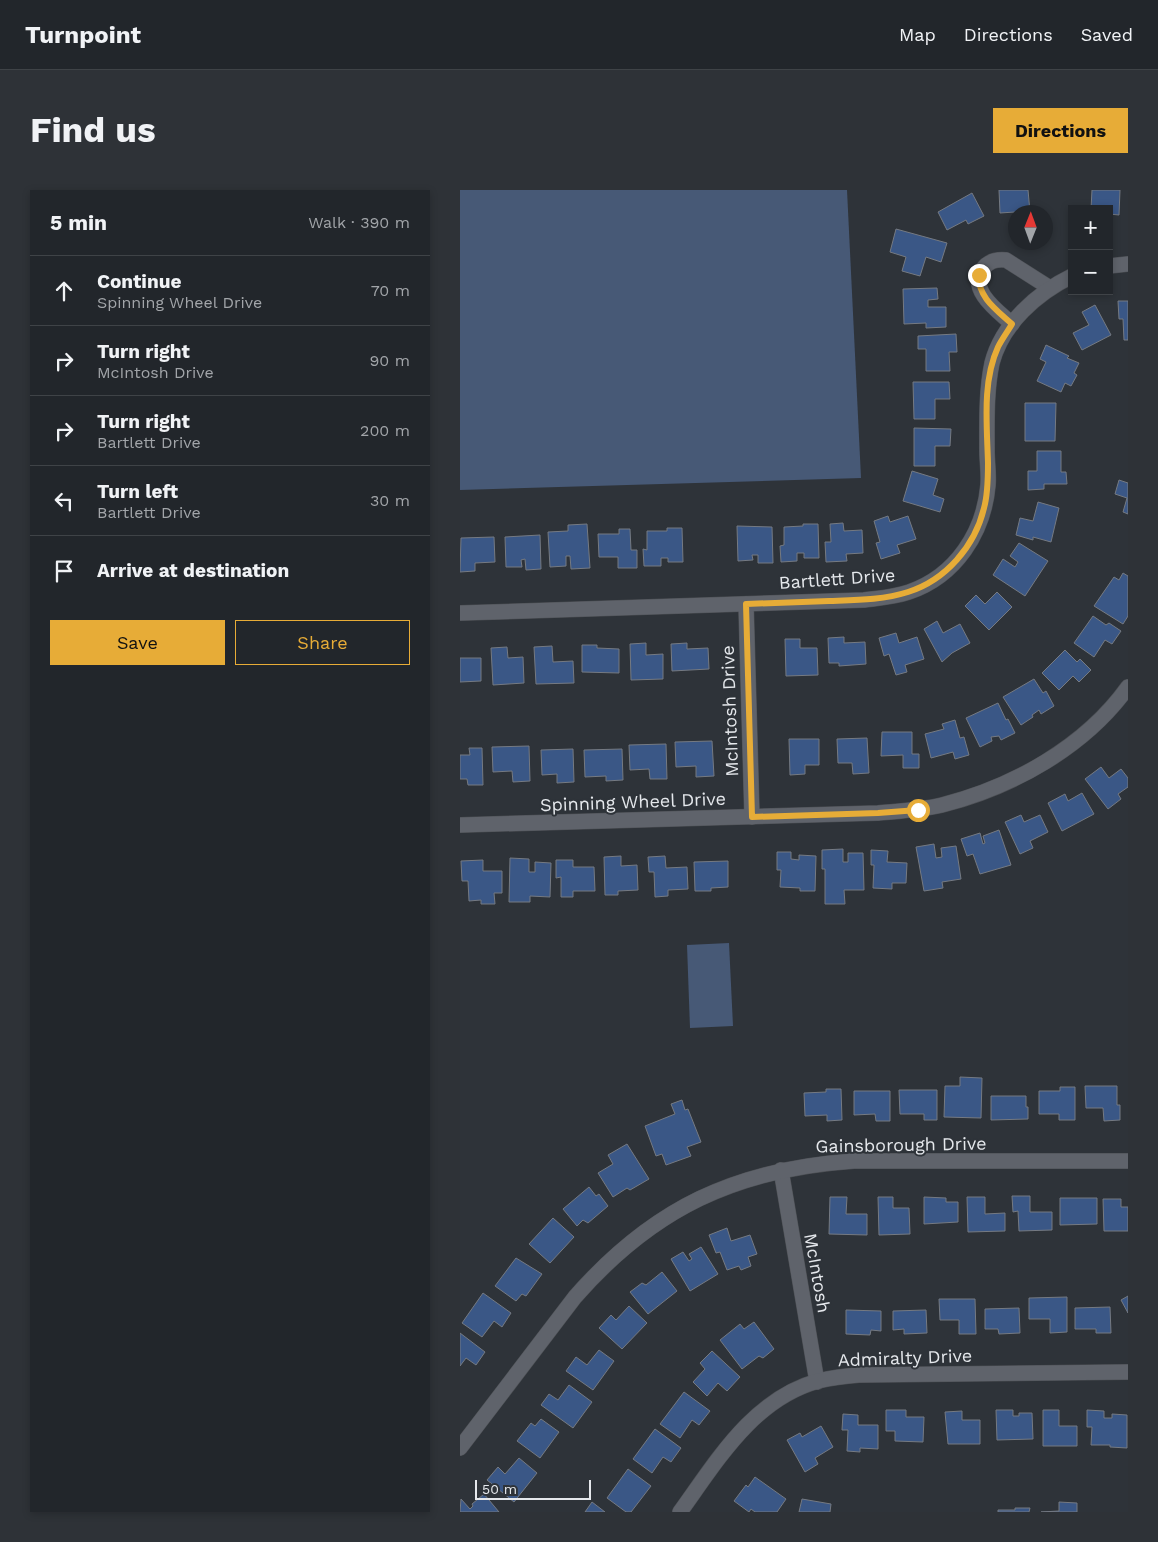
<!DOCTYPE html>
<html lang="en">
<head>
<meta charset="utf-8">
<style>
  :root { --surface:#22262b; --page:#2e3237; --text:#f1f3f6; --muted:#a2a5a9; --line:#3f4347; --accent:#e7ac37 }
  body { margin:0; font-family:"Work Sans",sans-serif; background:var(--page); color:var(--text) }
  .controls { position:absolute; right:15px; top:15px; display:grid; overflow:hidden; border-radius:0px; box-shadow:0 2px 8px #0003 }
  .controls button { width:45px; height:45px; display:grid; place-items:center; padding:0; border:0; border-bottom:1px solid var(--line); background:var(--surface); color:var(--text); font:25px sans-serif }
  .compass { position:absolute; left:548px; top:15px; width:45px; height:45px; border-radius:50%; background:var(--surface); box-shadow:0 2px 8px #0003; rotate:1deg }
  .scale { position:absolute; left:15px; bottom:12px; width:116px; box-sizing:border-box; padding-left:5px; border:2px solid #e5e8ec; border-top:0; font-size:14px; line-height:18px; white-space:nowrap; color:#e5e8ec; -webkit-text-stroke:4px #2e3339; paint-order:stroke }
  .stop { position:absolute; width:15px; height:15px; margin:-11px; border:4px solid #e7ac37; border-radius:50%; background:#fff }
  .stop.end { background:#e7ac37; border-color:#fff; box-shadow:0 1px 5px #0008 }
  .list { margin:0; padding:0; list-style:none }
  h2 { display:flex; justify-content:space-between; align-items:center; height:65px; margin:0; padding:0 20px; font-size:21px }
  h2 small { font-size:16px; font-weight:400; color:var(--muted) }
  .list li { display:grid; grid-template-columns:32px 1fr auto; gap:15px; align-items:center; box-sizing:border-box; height:70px; padding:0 20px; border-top:1px solid var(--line) }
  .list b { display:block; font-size:19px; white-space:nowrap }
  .list p { margin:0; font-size:16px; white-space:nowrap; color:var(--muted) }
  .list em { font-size:16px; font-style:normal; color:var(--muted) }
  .actions { display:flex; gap:10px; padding:15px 20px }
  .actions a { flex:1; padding:11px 0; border:1px solid var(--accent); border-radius:0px; text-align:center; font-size:18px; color:var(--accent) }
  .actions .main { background:var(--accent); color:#111 }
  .icon { flex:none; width:28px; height:28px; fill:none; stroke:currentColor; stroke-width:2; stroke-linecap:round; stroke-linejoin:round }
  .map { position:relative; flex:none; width:668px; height:1322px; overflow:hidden; border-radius:0px }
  header { display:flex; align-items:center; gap:30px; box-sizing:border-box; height:70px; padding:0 25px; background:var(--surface); border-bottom:1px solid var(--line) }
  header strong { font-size:24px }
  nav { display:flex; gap:28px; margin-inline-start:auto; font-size:18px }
  .intro { display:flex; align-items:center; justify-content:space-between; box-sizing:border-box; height:120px; padding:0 30px }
  h1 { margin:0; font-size:35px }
  .button { padding:12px 22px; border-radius:0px; background:var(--accent); color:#111; font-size:18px; font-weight:700 }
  main { display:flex; gap:30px; padding:0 30px }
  aside { flex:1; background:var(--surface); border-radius:0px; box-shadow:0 2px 8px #0003 }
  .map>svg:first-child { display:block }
</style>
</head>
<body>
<header>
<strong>Turnpoint</strong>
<nav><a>Map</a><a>Directions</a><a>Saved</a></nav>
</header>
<div class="intro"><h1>Find us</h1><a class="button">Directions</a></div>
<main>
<aside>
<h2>5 min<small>Walk · 390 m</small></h2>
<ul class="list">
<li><svg class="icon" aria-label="ahead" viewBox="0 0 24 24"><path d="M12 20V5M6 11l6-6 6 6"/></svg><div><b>Continue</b><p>Spinning Wheel Drive</p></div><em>70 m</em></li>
<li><svg class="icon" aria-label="right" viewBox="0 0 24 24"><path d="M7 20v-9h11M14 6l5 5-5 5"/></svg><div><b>Turn right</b><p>McIntosh Drive</p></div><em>90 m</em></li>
<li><svg class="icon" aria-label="right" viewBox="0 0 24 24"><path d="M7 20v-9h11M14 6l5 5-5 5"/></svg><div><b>Turn right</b><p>Bartlett Drive</p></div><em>200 m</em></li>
<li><svg class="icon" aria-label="left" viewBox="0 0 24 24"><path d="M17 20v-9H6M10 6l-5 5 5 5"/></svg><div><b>Turn left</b><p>Bartlett Drive</p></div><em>30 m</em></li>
<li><svg class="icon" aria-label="arrive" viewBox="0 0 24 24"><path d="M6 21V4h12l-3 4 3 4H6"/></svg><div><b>Arrive at destination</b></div></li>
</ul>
<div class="actions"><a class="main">Save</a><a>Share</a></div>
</aside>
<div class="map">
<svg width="668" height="1322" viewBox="0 0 668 1322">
  <rect width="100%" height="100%" fill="#2e3339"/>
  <g fill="#475976">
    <path d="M0 0H387L401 288 0 300Z"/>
    <path d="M269 753 273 836 230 838 227 755Z"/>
  </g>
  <g fill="#3a5786" stroke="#757a82">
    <path d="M539 0H568L570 22H556V26L555 22 540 23Z"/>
    <path d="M632 0H660L659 25 649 24V19H631Z"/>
    <path d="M512 3 524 26 508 34 506 30 487 40 478 22Z"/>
    <path d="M436 39 487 53 481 72 466 67 460 86 442 81 446 67 430 62Z"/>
    <path d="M477 98 478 109 468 110V117H486V137L466 138V133L444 134 443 99Z"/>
    <path d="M658 111H668V150H664L663 129H659Z"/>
    <path d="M635 115 651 145 622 160 613 143 629 135 622 122Z"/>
    <path d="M496 144 497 162H489L490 181H466V159H458V146Z"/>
    <path d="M586 155 609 166 607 168 619 173 614 183 617 185 611 196 605 193 601 202 577 191 586 172 580 169Z"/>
    <path d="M453 192H489L490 209H475V229H454Z"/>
    <path d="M565 213H596L595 251H565Z"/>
    <path d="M454 238 491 239 490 256H475V276H454Z"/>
    <path d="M577 261H601V282H606L607 294H584V299L568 300V281H577Z"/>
    <path d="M452 281 478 289 473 305 484 309 480 322 443 311Z"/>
    <path d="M659 290 668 293V324L663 322 667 308 655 304Z"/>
    <path d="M578 312 599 318 591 352 573 347V350L556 345 560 328 573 331Z"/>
    <path d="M428 326 430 332 448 326 456 349 437 355 440 363 421 369 416 353 420 352 414 331Z"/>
    <path d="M383 333 384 341 402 340 403 363 386 364 387 371 366 372 365 352H371L370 334Z"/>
    <path d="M127 334 130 378 111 379 110 366H106V376L90 377 88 342 108 341V335Z"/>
    <path d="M343 334H358L359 368H344V363H337V371L321 372 320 356 324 355V337L343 336Z"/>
    <path d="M277 336 312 337 313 373H298V365H292L293 370 278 371Z"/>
    <path d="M207 338H222L223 372H208V368H201V376H184L183 359 187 360V341H207Z"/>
    <path d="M159 339H170L171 360H177V378H158V367H139L138 344H159Z"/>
    <path d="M80 345 81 379 66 380 65 369 61 370 62 377H46L45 347Z"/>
    <path d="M34 347 35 372 15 373V381L0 382 1 348Z"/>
    <path d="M559 353 588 371 565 406 533 385 543 369 555 377 558 372 550 366Z"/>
    <path d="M663 383 668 386V426L663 434 634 416 654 387 659 390Z"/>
    <path d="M537 402 552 417 529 440 505 416 516 405 525 414Z"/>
    <path d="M633 426 646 435 649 433 661 441 652 454 645 450 634 467 614 453Z"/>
    <path d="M477 431 483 443 500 434 510 453 492 463 482 472 464 439Z"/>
    <path d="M436 443 439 453 457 447 464 469 445 475 447 482 436 485 429 464 424 466 419 448Z"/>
    <path d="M384 447V453L405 452 406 474 379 476V473H369L368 448Z"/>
    <path d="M325 449H340V458H357L358 485 326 486Z"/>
    <path d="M186 453V465L203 464V489L171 490 170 454Z"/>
    <path d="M227 453V459L248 458 249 479 212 481 211 454Z"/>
    <path d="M122 455H137V458L159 459V483L122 482Z"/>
    <path d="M92 456 93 472 113 471 114 493 76 494 74 457Z"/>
    <path d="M47 457 48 468 63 467 64 493 33 495 31 458Z"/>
    <path d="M605 460 617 472 620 469 631 480 619 492 613 486 599 500 582 483Z"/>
    <path d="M0 468H21V491L0 492Z"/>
    <path d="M574 489 583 503 586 501 594 516 581 524 579 520 572 525 573 527 561 535 543 507Z"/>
    <path d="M538 513 546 530 548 529 555 543 541 550 539 546 531 547 532 551 520 557 506 528Z"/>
    <path d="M495 530 500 548 504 547 509 565 495 569 493 562 471 568 465 544 484 539 482 534Z"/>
    <path d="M422 542H452V564H459V578H443V565L421 566Z"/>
    <path d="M407 548 409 583 393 584 392 573H378L377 549Z"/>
    <path d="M329 549H359V575H345V584L330 585Z"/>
    <path d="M252 551 254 586 236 587V576L216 577 215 552Z"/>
    <path d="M206 554 207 589H190L189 579 170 580 169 555Z"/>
    <path d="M69 556 70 591 53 592 52 581 33 582 32 557Z"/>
    <path d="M9 558H22L23 595H8L7 589H0V565H10Z"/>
    <path d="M113 559 114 592 97 593V584L82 585 81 560Z"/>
    <path d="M162 559 163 590 146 591V586L125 587 124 560Z"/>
    <path d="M641 577 649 588 661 579 668 588V597L658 604 661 609 648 619 625 589Z"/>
    <path d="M622 603 634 624 602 641 588 613 605 604 608 611Z"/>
    <path d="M561 625 564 632 580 625 588 642 570 651 573 658 560 664 545 632Z"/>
    <path d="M539 640 551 675 520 684 513 664 507 666 501 649 520 643 523 654 525 653 523 646Z"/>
    <path d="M474 654 476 668 482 667 481 658 496 656 501 689 482 692 483 698 464 701 456 657Z"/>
    <path d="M383 659V672H388V663H403L404 700H384L385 714H365V679H362V660Z"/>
    <path d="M411 660 428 661 427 672 447 673 446 693H432V699L413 698 414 675H411Z"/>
    <path d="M317 662H331V669L339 670V665L356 666 355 701H340V698L320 697 321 680H317Z"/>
    <path d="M161 666V676L177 675 178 700 158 701V705H145L144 667Z"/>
    <path d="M205 666 206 678 227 677 228 699 208 700V706L195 707 194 682H189L188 667Z"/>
    <path d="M50 668 69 669V682H75V672L91 673 90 707 70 706V712H49Z"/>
    <path d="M23 670V681H42V703H34L35 714H21V710L9 711 8 691H2L1 671Z"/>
    <path d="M96 670H113V677H134L135 701H113V707H101V687L96 688Z"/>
    <path d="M268 671V697L251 698V701H235L234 672Z"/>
    <path d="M500 887 522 888 521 928 484 927 485 896H500Z"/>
    <path d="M625 896H657V915H660V930L644 931 643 918H626Z"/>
    <path d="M600 897H615V930H599V924H579V901H600Z"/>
    <path d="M366 899H381L382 930 367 931V925L345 926 344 903 366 902Z"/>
    <path d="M439 900H477V930H464V924H440Z"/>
    <path d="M394 901H430V931H416L415 924 394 925Z"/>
    <path d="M531 906H566V917H568V929L531 930Z"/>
    <path d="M222 910 225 920 228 919 241 952 227 957 231 966 206 975 202 964 196 966 185 936 215 924 211 914Z"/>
    <path d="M167 954 189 989 170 1000 167 998 153 1007 138 983 153 974 148 965Z"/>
    <path d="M129 997 136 1006 139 1004 148 1016 128 1033 123 1030 117 1036 103 1019Z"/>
    <path d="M552 1006H570V1022H592V1040L559 1041 558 1021 553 1022Z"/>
    <path d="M370 1007H387L386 1024H407V1045L369 1044Z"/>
    <path d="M418 1007H433V1018H449L450 1044 419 1045Z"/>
    <path d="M464 1007 486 1008V1012H498V1032L464 1034Z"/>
    <path d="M507 1007H525V1024L545 1023V1041L508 1042Z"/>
    <path d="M600 1008H637V1034L600 1035Z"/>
    <path d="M643 1009H661V1017H668V1041H644Z"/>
    <path d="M93 1028 114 1047 90 1073 69 1054Z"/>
    <path d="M267 1038 271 1051 290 1045 297 1064 288 1067 291 1076 281 1080 279 1076 267 1080 260 1062 256 1063 249 1045Z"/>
    <path d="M241 1057 258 1084 230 1101 211 1069 223 1062 229 1071 232 1069 229 1064Z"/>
    <path d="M56 1068 82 1084 66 1106 62 1104 56 1111 35 1096Z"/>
    <path d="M202 1082 217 1101 188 1124 170 1102 182 1093 186 1095Z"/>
    <path d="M23 1103 51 1123 42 1137 34 1131 22 1147 2 1133Z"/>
    <path d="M668 1106V1123L661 1110Z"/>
    <path d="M607 1107V1142L590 1143V1129H569V1108Z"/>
    <path d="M479 1109H515L516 1144H499V1130H480Z"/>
    <path d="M169 1116 187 1133 162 1159 139 1138 151 1125 156 1130Z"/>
    <path d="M650 1117 651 1143H636V1139H615V1118Z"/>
    <path d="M559 1118 560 1143 539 1144 538 1139H525V1119Z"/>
    <path d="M386 1120 421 1121V1141L411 1140 410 1145 386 1144Z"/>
    <path d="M466 1120 467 1143 444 1144V1139L433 1140V1121Z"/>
    <path d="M294 1132 314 1159 303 1168 299 1166 282 1179 260 1150 280 1134 284 1139Z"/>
    <path d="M0 1143 25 1162 16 1175 6 1168 0 1176Z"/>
    <path d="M139 1160 154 1171 133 1200 106 1181 116 1167 127 1175Z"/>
    <path d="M252 1161 280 1187 267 1201 258 1193 247 1206 233 1192 245 1179 240 1173Z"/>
    <path d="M109 1195 132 1212 113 1238 81 1215 89 1204 98 1210Z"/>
    <path d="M224 1202 250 1221 239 1235 232 1230 220 1248 200 1234Z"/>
    <path d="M426 1220H446V1227H464L463 1252 435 1251V1241H426Z"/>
    <path d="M536 1220H553V1226H559V1223H572L573 1249 537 1250Z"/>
    <path d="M583 1220H599V1236H617V1256H583Z"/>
    <path d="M627 1220 644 1221V1228H652V1224L667 1225V1258L650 1257V1255H631L632 1237H627Z"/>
    <path d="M502 1221V1230H520V1254H488L485 1222Z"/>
    <path d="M383 1224 398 1225V1235H418V1259L400 1258V1262L387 1261 388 1240H382Z"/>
    <path d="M81 1229 99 1242 80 1268 57 1251 71 1233 75 1236Z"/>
    <path d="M361 1236 373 1257 355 1268 358 1274 345 1282 327 1250 340 1243 342 1247Z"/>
    <path d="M195 1239 221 1258 211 1272 203 1267 192 1283 173 1269Z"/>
    <path d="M59 1268 77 1283 54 1312 27 1290 38 1277 45 1284Z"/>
    <path d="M168 1279 191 1296 171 1322H166L147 1308Z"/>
    <path d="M295 1287 326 1309 317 1322H295L291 1319 289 1322 274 1311 286 1295 288 1297Z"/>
    <path d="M24 1304 39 1322H0L1 1309 10 1319 13 1316 12 1314Z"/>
    <path d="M342 1309 371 1314 370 1322H339Z"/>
    <path d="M132 1312 145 1322H125Z"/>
    <path d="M599 1312 617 1313V1322H581L599 1321Z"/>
    <path d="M555 1318H570L569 1322H538V1320H555Z"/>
  </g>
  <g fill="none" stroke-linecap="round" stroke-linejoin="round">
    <defs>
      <g id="minor">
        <path d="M649 76 668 74"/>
        <path d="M552 134C538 121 509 101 522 80 528 71 536 69 546 70L590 98"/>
        <path d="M286 414 292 627"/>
        <path d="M0 423 404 410C420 408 435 407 449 402 496 386 524 342 528 295 529 284 527 272 527 261 527 231 526 202 532 173 542 134 577 103 612 86"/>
        <path d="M0 635 418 623C440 621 461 620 482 615 553 597 625 557 668 497"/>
        <path d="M321 980 357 1192"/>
        <path d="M0 1258 115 1107C193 1018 276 979 394 971H668"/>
        <path d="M220 1322C257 1271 293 1209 358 1191 371 1188 385 1186 399 1185L668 1182"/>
      </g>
    </defs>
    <use href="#minor" stroke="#4d5055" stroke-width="16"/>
    <use href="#minor" stroke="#5f636b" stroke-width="15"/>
  </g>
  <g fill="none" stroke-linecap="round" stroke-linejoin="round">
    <path stroke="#e7ac37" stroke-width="6" d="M458 620 418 623 292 627 286 414C314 413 342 412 369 411 396 410 423 410 448 402 486 390 515 356 524 318 528 304 528 288 528 273 527 235 522 192 538 157 542 149 548 141 552 134 538 121 517 107 519 85"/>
  </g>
  <g text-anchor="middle" stroke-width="4" stroke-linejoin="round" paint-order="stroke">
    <g font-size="18" fill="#e5e8ec" stroke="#2e3339">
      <text transform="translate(377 389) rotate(-4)" y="6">Bartlett Drive</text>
      <text transform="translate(270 521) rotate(-92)" y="6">McIntosh Drive</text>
      <text transform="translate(173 612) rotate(-2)" y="6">Spinning Wheel Drive</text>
      <text transform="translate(441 955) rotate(-1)" y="6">Gainsborough Drive</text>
      <text transform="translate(357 1083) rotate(80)" y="6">McIntosh</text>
      <text transform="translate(445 1168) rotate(-2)" y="6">Admiralty Drive</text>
    </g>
  </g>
</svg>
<div class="controls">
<button>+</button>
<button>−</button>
</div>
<svg class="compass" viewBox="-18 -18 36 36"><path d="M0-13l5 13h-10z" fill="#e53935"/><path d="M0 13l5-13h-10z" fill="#a2a5a9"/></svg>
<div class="scale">50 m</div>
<div class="stop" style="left:458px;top:620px"></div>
<div class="stop end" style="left:519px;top:85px"></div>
</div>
</main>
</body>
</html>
